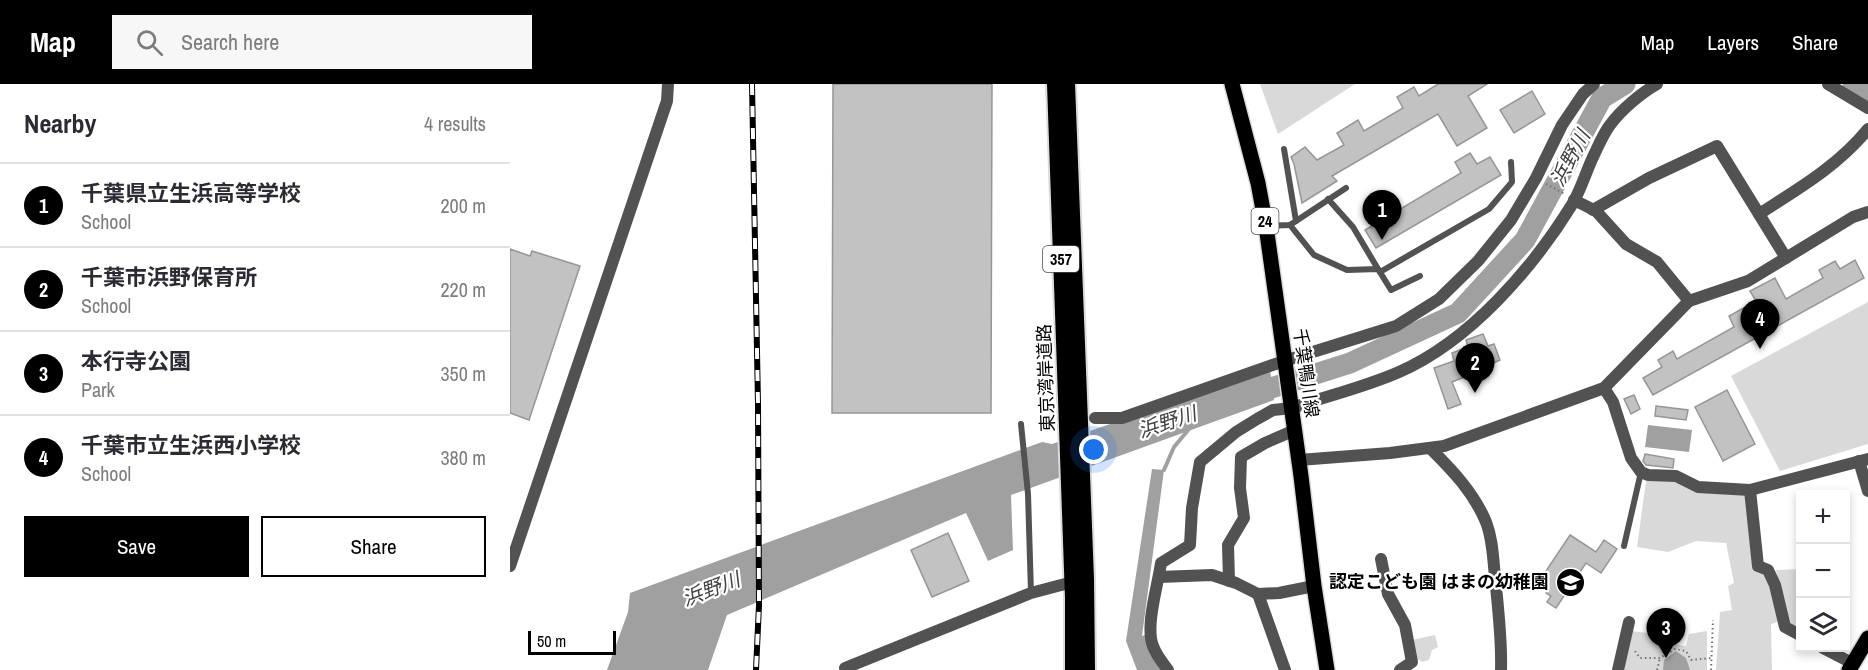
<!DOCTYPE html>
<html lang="en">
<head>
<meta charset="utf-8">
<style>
  :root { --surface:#fff; --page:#f7f7f7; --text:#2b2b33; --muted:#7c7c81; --line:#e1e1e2; --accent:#000 }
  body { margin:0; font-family:"Archivo Narrow","Noto Sans JP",sans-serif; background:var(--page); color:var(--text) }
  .controls { position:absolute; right:18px; bottom:18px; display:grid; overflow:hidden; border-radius:0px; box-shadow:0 3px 9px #0003 }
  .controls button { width:54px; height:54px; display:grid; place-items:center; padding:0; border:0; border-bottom:2px solid var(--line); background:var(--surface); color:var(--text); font:30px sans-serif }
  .scale { position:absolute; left:18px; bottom:15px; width:88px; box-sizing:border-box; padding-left:6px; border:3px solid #000; border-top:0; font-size:16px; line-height:21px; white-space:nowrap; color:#000; -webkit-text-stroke:4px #fff; paint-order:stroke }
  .you { position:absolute; left:584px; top:366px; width:21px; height:21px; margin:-15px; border:4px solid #fff; border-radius:50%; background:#1a73e8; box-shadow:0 0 0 9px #1a73e833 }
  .badge { display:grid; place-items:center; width:39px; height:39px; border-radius:50%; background:var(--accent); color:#fff; font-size:20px; font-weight:700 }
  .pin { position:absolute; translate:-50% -50px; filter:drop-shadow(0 2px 3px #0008) }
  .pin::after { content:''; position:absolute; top:32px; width:21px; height:18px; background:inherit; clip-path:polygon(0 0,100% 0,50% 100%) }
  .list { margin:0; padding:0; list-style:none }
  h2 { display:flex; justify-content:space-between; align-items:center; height:78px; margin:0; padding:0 24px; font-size:26px }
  h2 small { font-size:20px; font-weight:400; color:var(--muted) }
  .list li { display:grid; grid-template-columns:39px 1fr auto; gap:18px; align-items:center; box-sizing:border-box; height:84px; padding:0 24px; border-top:2px solid var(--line) }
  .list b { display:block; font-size:22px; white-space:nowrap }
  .list p { margin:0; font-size:20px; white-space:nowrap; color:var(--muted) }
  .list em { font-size:20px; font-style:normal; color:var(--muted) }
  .actions { display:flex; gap:12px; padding:18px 24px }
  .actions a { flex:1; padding:14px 0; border:2px solid var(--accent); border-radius:0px; text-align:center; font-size:21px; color:var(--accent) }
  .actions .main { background:var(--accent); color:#fff }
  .icon { flex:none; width:33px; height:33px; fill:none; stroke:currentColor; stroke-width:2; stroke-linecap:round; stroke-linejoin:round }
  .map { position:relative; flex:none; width:1358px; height:586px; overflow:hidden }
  header { display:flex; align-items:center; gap:36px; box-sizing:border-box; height:84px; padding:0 30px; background:var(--accent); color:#fff }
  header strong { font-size:28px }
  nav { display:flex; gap:33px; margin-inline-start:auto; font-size:21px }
  .search { width:420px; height:54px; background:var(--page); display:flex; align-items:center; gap:15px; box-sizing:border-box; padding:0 21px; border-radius:0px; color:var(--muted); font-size:22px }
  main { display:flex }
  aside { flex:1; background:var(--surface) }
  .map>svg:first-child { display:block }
</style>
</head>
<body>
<header>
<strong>Map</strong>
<div class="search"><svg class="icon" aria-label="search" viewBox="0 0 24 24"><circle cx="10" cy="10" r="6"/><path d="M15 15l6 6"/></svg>Search here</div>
<nav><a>Map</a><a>Layers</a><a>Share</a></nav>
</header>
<main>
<aside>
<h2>Nearby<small>4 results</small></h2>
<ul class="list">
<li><span class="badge">1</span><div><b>千葉県立生浜高等学校</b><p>School</p></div><em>200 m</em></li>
<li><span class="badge">2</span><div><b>千葉市浜野保育所</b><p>School</p></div><em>220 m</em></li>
<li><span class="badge">3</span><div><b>本行寺公園</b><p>Park</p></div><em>350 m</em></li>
<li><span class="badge">4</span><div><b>千葉市立生浜西小学校</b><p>School</p></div><em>380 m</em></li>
</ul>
<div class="actions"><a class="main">Save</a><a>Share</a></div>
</aside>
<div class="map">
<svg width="1358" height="586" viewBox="0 0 1358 586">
  <rect width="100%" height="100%" fill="#fff"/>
  <g fill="#d9d9d9">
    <path d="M750 0H845L768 50Z"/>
    <path d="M1358 218V360L1270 387 1221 292Z"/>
    <path d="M1163 395 1231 409 1236 413 1244 486 1254 487 1263 502 1269 537 1261 540 1262 586H1206L1210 528 1222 526 1218 502 1224 499 1216 459 1186 457 1158 468 1127 463 1136 397Z"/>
    <path d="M1290 485V544L1276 537 1266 486Z"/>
    <path d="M1121 547 1155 551 1156 559 1176 562 1179 550 1197 547V586H1112Z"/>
    <path d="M925 551 928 563 922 566 919 576 912 578 906 574 902 556Z"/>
  </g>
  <g fill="#a0a0a0">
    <path d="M760 285 764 316 501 411 503 466 478 477 456 429 217 531 198 586H97L118 528 120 509 532 358 542 360Z"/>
    <path d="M1138 341 1182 346 1179 368 1135 363Z"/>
    <path d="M642 385 654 386 632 552 635 551 640 570 652 586H627L616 557Z"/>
    <path d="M1166 567 1176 574 1180 586H1153L1154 576Z"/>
  </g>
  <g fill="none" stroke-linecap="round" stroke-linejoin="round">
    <path stroke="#a0a0a0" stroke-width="4" d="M654 386 664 363 679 345"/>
    <g stroke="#a0a0a0" stroke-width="21">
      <path d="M1343 0 1358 8"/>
      <path d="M736 312 840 279 948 229 1015 156 1092 14 1115 0"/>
    </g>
  </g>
  <g fill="#c2c2c2" stroke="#969696" stroke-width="1.5">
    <path d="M323 0H482L481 329H322Z"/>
    <path d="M928 0H977L958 12 977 44 947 62 928 30 822 92 827 97 792 119 784 80 781 73 795 63 807 76 834 61 827 49 848 36 854 47 893 24 887 13 904 3 909 12Z"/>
    <path d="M1022 7 1035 30 1004 49 990 26Z"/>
    <path d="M960 69 967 80 980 73 991 91 866 164 855 146 951 89 945 78Z"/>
    <path d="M0 165 20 172 22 167 70 182 19 336 0 329Z"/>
    <path d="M1345 176 1354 194 1143 311 1133 294 1152 283 1148 276 1163 267 1167 275 1224 243 1219 232 1246 217 1240 207 1265 194 1276 215 1313 194 1309 186 1325 177 1330 185Z"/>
    <path d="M973 250 978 262 984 260 990 276 981 280 982 282 942 298 951 320 938 325 924 284 944 277 942 269 958 263 956 256Z"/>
    <path d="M1217 306 1245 360 1213 377 1185 323Z"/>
    <path d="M1124 311 1130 325 1121 330 1114 315Z"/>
    <path d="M1146 322 1178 326 1176 336 1145 332Z"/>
    <path d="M1135 370 1164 375 1163 384 1136 381 1133 377Z"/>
    <path d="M438 449 459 497 422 513 401 466Z"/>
    <path d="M1060 451 1086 468 1094 456 1107 465 1091 489 1076 479 1046 524 1037 518 1041 512 1036 509V487Z"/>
  </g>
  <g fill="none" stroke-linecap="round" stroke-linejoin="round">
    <defs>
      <g id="primary">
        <path d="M722 0 748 99 756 142 791 392 804 502 817 586"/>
        <path d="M1339 586 1358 554"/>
      </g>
      <g id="trunk">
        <path d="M545 0 563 514V586"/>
        <path d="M557 0 576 495 577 586"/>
      </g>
    </defs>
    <use href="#primary" stroke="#dbdbdb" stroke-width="18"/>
    <use href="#trunk" stroke="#dbdbdb" stroke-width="20"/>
    <g stroke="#747474" stroke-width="2" stroke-dasharray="1.5 3" stroke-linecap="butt">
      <path d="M1036 100 1055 110"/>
      <path d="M1125 567 1130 574H1150L1165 565 1176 567 1181 576 1201 574"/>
      <path d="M1147 586 1150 574"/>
      <path d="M1201 586 1203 536"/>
    </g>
    <g stroke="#525252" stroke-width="6">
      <path d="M774 65 786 137"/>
      <path d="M818 115 843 143 868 185"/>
      <path d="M780 141 804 171 837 186 868 185 881 206 910 192"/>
      <path d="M756 142 780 141 836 104"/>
      <path d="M870 188 979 125 1002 98 1001 78"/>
      <path d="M511 340 518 410 521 509"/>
      <path d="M1114 462 1131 388"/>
    </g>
    <g stroke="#525252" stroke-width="12">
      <path d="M1318 0 1358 24"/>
      <path d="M1064 116 1086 127 1116 160 1147 178 1179 217"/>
      <path d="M1083 126 1139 94 1207 62 1276 174"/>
      <path d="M1249 130C1288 105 1328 82 1358 45"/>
      <path d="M1094 304 1103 318 1121 374 1131 388 1138 391 1166 392 1188 403 1240 406 1358 375"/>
      <path d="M585 334H612L774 277 886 242 929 215 968 177 1001 136 1026 94 1052 41 1073 10 1084 0"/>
      <path d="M921 365C943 387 964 409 976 438 983 456 983 475 985 493 988 524 992 555 991 586"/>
      <path d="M789 376 880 369 934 362 1094 304 1179 217 1238 197 1343 133 1358 128"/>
      <path d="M1349 377 1358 407"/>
      <path d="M1240 406 1248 482 1258 486 1265 501 1275 543 1290 551"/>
      <path d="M871 475 878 510 895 541 902 578 890 586"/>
      <path d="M649 493 702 491 726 499 748 510 769 509 804 502"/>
      <path d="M719 497 718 461 734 434 730 404 731 373 755 359 785 346"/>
      <path d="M748 510 775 586"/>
      <path d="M1313 564 1342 579"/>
      <path d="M335 584 521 509 570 496"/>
      <path d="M658 586C653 579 646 571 643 562 635 542 648 501 651 479L680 461 682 424 690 378 726 348 747 335 763 326 782 324C817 312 855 303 889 288 960 257 1023 184 1063 119 1071 105 1076 88 1083 73 1088 63 1093 50 1100 41 1111 26 1131 9 1147 0"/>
      <path d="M1108 586 1119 538"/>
    </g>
    <path stroke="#525252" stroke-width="12" d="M0 482 157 17 158 0"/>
    <use href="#primary" stroke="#000" stroke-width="15"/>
    <use href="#trunk" stroke="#000" stroke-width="16"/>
    <defs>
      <path id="rail" d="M242 0 248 320 249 521 246 586"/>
    </defs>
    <use href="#rail" stroke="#000" stroke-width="6"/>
    <use href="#rail" stroke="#fff" stroke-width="4" stroke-dasharray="11" stroke-linecap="butt"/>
  </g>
  <defs>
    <symbol id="school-disc" viewBox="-11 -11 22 22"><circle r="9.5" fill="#000" stroke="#fff"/><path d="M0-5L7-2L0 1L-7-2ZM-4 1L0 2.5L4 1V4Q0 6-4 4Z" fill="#fff"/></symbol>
  </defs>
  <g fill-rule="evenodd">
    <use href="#school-disc" x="1044" y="482" width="33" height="33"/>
  </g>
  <g text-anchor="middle" stroke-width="4.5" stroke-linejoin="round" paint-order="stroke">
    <g fill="#fff" stroke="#4c4c4c" stroke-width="1.5">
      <rect x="741.5" y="124" width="27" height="26" rx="4.5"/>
      <rect x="533" y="162" width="36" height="26" rx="4.5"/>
    </g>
    <g font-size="16" font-weight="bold" fill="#000">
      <text x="755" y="143">24</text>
      <text x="551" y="181">357</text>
    </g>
    <g font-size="18" fill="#000" stroke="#fff">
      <text transform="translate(796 289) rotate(82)" y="6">千葉鴨川線</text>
      <text transform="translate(536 294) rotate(-92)" y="6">東京湾岸道路</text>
    </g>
    <g font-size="18" font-weight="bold" fill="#000" stroke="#fff" text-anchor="end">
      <text x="1039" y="504">認定こども園 はまの幼稚園</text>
    </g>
    <g font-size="20" font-style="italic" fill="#414141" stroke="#fff">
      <text transform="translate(1060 74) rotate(-62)" y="7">浜野川</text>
      <text transform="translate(657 338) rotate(-18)" y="7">浜野川</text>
      <text transform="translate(201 505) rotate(-21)" y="7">浜野川</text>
    </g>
  </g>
</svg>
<div class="controls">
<button>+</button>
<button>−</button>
<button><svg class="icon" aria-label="layers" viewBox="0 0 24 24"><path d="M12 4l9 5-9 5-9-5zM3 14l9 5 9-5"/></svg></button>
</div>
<div class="scale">50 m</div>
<div class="you"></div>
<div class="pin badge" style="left:872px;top:156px">1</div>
<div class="pin badge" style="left:965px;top:309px">2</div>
<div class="pin badge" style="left:1156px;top:574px">3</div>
<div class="pin badge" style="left:1250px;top:265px">4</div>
</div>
</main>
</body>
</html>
